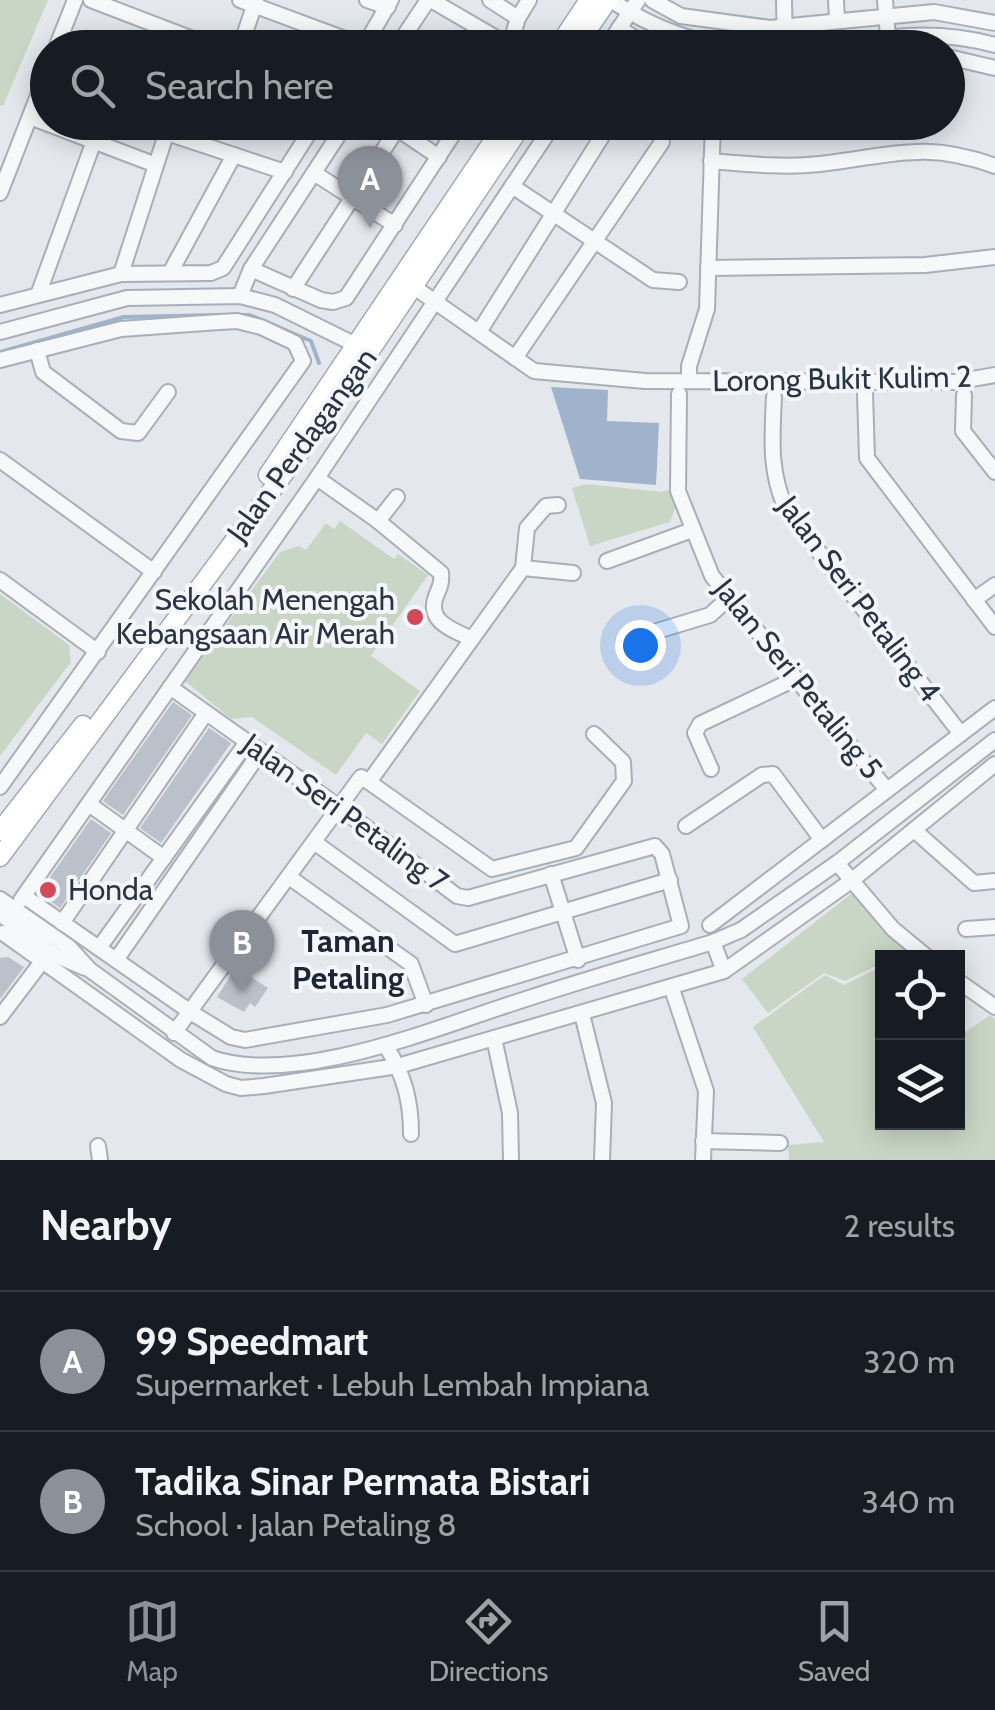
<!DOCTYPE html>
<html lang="en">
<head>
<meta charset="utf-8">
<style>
  :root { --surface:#171b24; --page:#20242c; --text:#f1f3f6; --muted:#9ea1a6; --line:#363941; --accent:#8c9099 }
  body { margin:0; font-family:Cabin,sans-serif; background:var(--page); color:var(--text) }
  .controls { position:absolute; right:30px; bottom:30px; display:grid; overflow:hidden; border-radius:0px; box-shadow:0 5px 25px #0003 }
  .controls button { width:90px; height:90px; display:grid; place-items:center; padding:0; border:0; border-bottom:2px solid var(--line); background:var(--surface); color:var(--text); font:50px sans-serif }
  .you { position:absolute; left:640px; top:645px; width:35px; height:35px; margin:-25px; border:8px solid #fff; border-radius:50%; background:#1a73e8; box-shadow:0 0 0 15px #1a73e833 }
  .badge { display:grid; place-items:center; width:65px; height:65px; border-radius:50%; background:var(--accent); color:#fff; font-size:32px; font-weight:700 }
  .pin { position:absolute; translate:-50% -82px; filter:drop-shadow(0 2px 5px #0008) }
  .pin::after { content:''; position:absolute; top:52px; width:35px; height:30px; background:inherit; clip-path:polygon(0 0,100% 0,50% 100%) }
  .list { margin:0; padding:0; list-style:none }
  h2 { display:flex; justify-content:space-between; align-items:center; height:130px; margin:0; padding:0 40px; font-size:42px }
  h2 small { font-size:32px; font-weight:400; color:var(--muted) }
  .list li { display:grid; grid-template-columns:65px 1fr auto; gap:30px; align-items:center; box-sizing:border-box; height:140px; padding:0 40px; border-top:2px solid var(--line) }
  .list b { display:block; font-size:38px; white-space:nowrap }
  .list p { margin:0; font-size:32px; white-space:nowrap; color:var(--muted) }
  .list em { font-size:32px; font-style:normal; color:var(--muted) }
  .icon { flex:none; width:55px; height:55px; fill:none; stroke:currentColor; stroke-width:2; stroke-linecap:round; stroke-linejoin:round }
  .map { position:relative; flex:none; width:995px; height:1160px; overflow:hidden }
  .search { position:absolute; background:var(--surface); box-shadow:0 5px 25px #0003; left:30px; right:30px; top:30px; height:110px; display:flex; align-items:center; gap:25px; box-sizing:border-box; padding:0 35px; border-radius:55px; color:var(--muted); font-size:38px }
  .sheet { height:410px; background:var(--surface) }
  nav { display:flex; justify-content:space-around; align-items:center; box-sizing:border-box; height:140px; border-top:2px solid var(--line); background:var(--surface); font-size:28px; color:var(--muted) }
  nav a { display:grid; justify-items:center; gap:5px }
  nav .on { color:var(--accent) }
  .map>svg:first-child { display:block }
</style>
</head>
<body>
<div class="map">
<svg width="995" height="1160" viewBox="0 0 995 1160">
  <rect width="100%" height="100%" fill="#e4e7ec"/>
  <g fill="#c9d6c5">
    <path d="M0 0H48L3 106 0 105Z"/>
    <path d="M587 484 661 492 670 490 675 508 670 522 590 546 572 488Z"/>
    <path d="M340 521 394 559 398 554 428 575 371 656 420 691 382 744 366 733 336 775 252 717 231 719 185 681 280 552 299 546 306 550 326 523 334 529Z"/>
    <path d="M0 594 69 645 71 662 0 756Z"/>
    <path d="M855 891 906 952 894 957 882 958V963L845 981 824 973 768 1013 742 979Z"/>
    <path d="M882 966V1122H958V1037L990 1015 995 1019V1160H789L788 1145 824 1142 753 1027 825 975 844 985Z"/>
  </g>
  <path fill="#9fb4cc" d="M551 387 608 390 607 421 659 423 656 485 580 479Z"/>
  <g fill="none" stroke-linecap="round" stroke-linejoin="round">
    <g stroke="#9fb4cc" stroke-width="4">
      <path d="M240 315H250L311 341 319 363"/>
      <path d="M0 352 124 317 220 315"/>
    </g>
  </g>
  <g fill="#bbc0ca">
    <path d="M173 702 192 715 123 815 103 801Z"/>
    <path d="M209 728 231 743 161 843 140 828Z"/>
    <path d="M91 819 111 833 60 908 39 893Z"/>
    <path d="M8 957 24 967 0 999V958Z"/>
    <path d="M236 967 268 988 255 1007 250 1003 244 1012 217 997Z"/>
  </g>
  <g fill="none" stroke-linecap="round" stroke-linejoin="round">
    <defs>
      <g id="minor">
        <path d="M91 0 216 48"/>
        <path d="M240 0 364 46"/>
        <path d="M367 0 388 7"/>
        <path d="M431 0 510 46"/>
        <path d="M490 0 518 18"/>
        <path d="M611 0C650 27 690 42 737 48"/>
        <path d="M652 0 681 16 770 28 934 12 995 23"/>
        <path d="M784 0 785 48"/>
        <path d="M836 0 837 21"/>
        <path d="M885 0 888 37"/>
        <path d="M619 28 650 48"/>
        <path d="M61 36 92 48"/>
        <path d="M56 48 75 0"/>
        <path d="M240 48 256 0"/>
        <path d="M363 48 391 0"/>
        <path d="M396 48 428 0"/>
        <path d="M509 48 518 18 529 0"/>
        <path d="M606 48 638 0"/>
        <path d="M820 48C885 37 931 28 995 45"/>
        <path d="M948 57 995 68"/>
        <path d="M30 117 156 165"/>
        <path d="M287 122 310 132"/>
        <path d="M387 122 439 157"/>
        <path d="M167 133 285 172"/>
        <path d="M711 161C747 164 784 168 820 164 891 156 924 140 995 166"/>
        <path d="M314 173 395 225"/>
        <path d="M512 186 653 280 679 282"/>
        <path d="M0 193 48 70"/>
        <path d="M708 268 925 265 995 257"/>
        <path d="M251 269 321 300 333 302 346 298 461 122"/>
        <path d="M170 273 234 155"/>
        <path d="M121 274 170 122"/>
        <path d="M414 287 534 371 645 381 955 382 995 375"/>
        <path d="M293 289 397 129"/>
        <path d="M38 295 94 141"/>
        <path d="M240 296 251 269 347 122"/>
        <path d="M0 305 121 274 211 273 223 268 316 122"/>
        <path d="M0 332 127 298 240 296 275 305 354 344"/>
        <path d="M479 332 611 122"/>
        <path d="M37 350 43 372 121 431 138 433 168 392"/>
        <path d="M515 358 662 142"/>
        <path d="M0 360 121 329 219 322 237 321 261 327 295 343 303 361 0 787"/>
        <path d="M689 381V366L707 309 713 122"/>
        <path d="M865 393 867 458 995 627"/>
        <path d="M679 394 678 491 712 576 887 790"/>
        <path d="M964 395 963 431 995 472"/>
        <path d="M774 397C772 439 769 473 787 511L961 734"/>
        <path d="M0 460 154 572"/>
        <path d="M317 478 378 521 441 573C442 582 440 587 436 596 426 622 453 630 472 639"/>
        <path d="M378 521 397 497"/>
        <path d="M607 561 692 530"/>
        <path d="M523 568 573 573"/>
        <path d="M0 580 98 652"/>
        <path d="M974 600 995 585"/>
        <path d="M624 641 710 615 730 597"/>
        <path d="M711 769 695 733 700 724 795 679"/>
        <path d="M369 782 492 869 576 848 624 781 623 762 594 734"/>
        <path d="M89 804 164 858"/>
        <path d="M686 826 762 775 773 774 822 840"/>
        <path d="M914 830 974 883 995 881"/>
        <path d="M314 842 455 944 670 880"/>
        <path d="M837 863 893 929 928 958"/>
        <path d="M551 874 578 960"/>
        <path d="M289 877 411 964 426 1005"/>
        <path d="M24 896 192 1013 231 1037 245 1040 387 1015 681 926 662 854 655 846 468 898 457 896 339 807 170 687"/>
        <path d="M0 899 69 947 90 970 212 1058C297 1087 440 1026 523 1000 586 979 650 961 713 942L741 930 837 863 995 740"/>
        <path d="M21 900 317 478 555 122"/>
        <path d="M0 914 57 956 85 968"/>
        <path d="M62 923 206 713"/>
        <path d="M710 925 995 708"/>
        <path d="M966 929 995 927"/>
        <path d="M3 933 181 1060 226 1084 241 1088 264 1086 398 1066 724 971 851 881 995 764"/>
        <path d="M713 942 724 971"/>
        <path d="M99 948 247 742"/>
        <path d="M116 960 261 751"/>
        <path d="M958 981 995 1007"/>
        <path d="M672 989 706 1091 703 1160"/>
        <path d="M582 1014 604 1103 602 1160"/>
        <path d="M0 1017 44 959"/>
        <path d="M174 1033 361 777 369 782 523 568 527 528 546 506 558 505"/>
        <path d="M494 1038 510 1113 511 1160"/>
        <path d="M386 1046C404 1075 411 1100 411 1134"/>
        <path d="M703 1141 780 1143"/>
        <path d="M98 1146 100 1160"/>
      </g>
      <g id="major">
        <path d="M557 48 589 0"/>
        <path d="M575 48 608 0"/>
        <path d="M268 475 506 122"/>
        <path d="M0 831 83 725"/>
        <path d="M0 857 320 425 524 122"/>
      </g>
    </defs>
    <use href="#minor" stroke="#a9aeb7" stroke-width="18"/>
    <use href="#major" stroke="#a3abb8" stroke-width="21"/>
    <use href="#minor" stroke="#f7f8fa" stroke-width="14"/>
    <use href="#major" stroke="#fff" stroke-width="18"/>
  </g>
  <g fill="#d1495b" stroke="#f4f6f9" stroke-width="4">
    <circle cx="415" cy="617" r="10"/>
    <circle cx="48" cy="890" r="10"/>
  </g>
  <g text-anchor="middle" stroke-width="8" stroke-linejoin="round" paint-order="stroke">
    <g font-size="30" fill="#2b3445" stroke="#f4f6f9">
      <text transform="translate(842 379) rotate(-1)" y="10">Lorong Bukit Kulim 2</text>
      <text transform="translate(302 445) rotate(-54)" y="10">Jalan Perdagangan</text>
      <text transform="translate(859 599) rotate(53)" y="10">Jalan Seri Petaling 4</text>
      <text transform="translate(798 679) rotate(51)" y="10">Jalan Seri Petaling 5</text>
      <text transform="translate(345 813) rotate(36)" y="10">Jalan Seri Petaling 7</text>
    </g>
    <g font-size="30" fill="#2b3445" stroke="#f4f6f9" text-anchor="end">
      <text x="395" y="610">Sekolah Menengah<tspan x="395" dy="34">Kebangsaan Air Merah</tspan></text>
      <text x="68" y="900" text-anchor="start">Honda</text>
    </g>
    <g font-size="32" font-weight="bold" fill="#1d2536" stroke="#f4f6f9">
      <text x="348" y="952">Taman<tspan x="348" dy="37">Petaling</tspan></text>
    </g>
  </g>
</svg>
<div class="controls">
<button><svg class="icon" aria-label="locate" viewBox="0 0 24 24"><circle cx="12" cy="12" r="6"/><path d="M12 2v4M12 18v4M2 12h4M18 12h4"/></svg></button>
<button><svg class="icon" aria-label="layers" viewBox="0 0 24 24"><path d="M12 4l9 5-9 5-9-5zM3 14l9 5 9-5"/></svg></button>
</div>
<div class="you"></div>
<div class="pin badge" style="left:370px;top:228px">A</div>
<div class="pin badge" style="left:242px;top:992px">B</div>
<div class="search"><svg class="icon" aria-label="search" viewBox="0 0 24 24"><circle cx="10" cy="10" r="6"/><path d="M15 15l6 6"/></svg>Search here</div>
</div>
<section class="sheet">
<h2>Nearby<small>2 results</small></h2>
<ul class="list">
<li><span class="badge">A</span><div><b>99 Speedmart</b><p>Supermarket · Lebuh Lembah Impiana</p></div><em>320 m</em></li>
<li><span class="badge">B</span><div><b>Tadika Sinar Permata Bistari</b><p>School · Jalan Petaling 8</p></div><em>340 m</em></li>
</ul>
</section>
<nav>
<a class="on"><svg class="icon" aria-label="map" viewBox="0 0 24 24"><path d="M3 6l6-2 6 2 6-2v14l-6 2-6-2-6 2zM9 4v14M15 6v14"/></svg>Map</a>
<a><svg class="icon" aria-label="directions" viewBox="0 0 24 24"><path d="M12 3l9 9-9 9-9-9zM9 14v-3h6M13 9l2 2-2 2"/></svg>Directions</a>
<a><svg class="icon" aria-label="saved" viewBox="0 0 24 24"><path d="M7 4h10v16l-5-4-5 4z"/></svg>Saved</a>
</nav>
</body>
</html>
